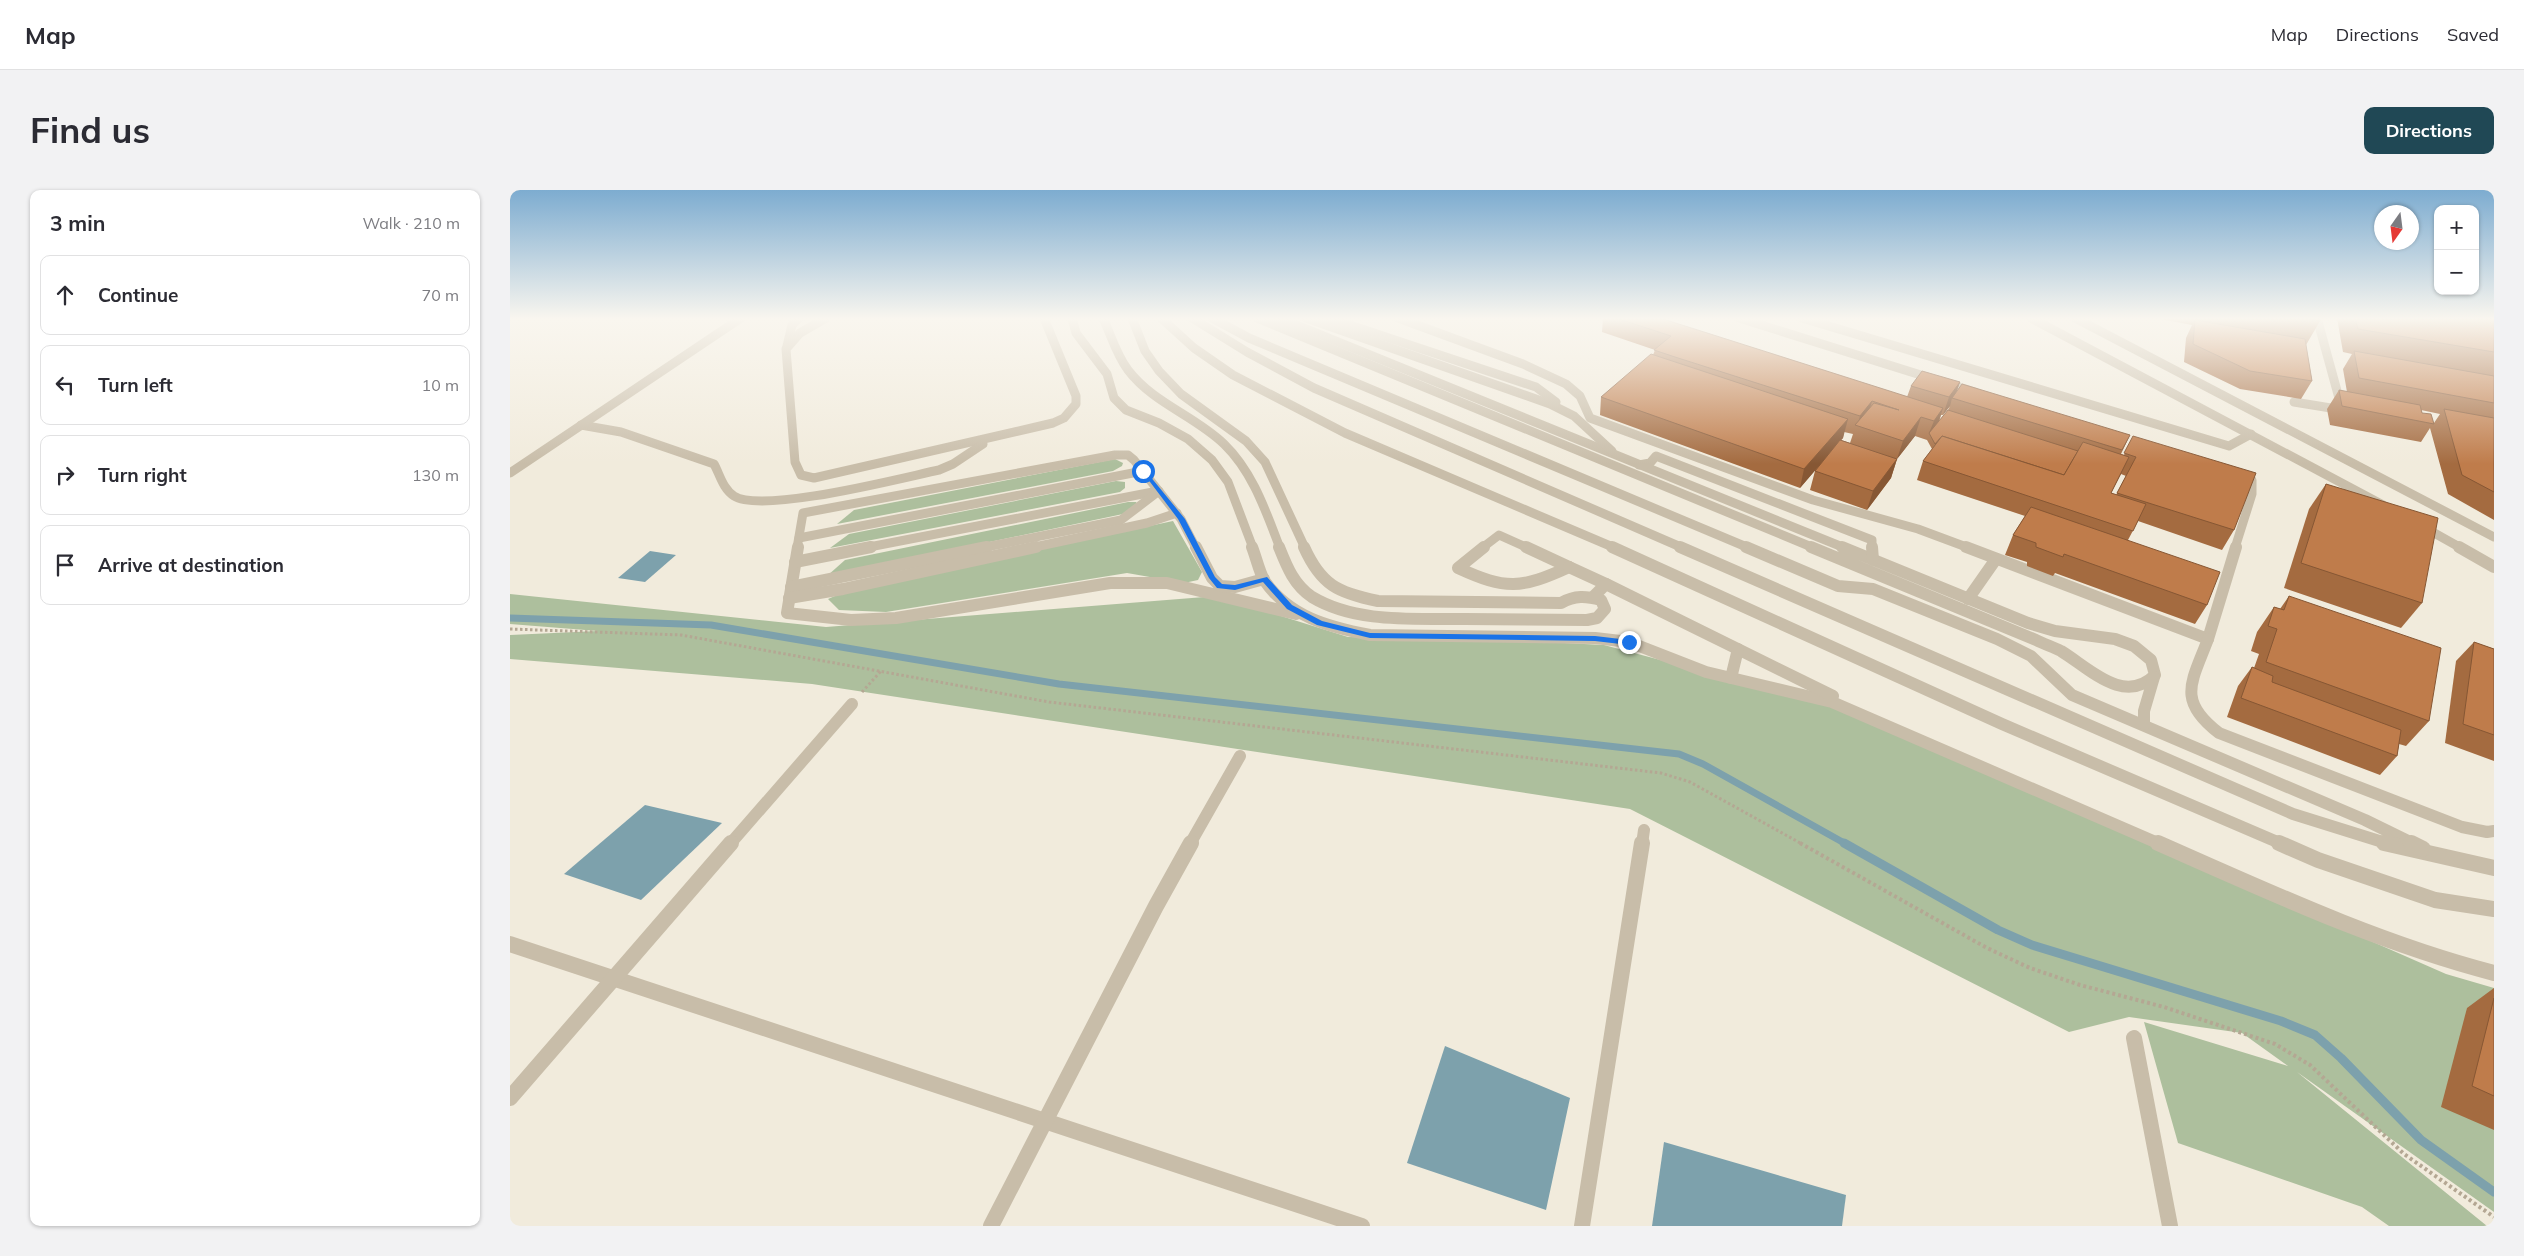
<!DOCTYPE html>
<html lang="en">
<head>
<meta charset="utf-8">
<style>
  :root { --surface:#fff; --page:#f2f2f3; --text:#2b2b33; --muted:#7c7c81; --line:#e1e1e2; --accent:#204855 }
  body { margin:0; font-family:Mulish,sans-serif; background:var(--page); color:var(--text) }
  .controls { position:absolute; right:15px; top:15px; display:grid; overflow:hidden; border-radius:10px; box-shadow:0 1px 4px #0004 }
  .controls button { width:45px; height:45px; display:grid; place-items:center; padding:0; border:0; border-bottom:1px solid var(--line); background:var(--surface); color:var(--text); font:25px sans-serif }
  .compass { position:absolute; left:1864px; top:15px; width:45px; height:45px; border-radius:50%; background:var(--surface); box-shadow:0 1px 4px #0004; rotate:194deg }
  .stop { position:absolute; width:15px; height:15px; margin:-11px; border:4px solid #1a73e8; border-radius:50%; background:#fff }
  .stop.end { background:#1a73e8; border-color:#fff; box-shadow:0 1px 5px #0008 }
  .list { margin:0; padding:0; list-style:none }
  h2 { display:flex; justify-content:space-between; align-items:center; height:65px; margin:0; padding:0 20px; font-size:21px }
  h2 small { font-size:16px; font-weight:400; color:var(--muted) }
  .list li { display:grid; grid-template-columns:32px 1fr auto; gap:15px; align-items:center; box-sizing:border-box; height:80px; margin:0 10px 10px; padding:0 10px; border:1px solid var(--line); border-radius:10px }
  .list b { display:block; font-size:19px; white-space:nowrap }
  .list em { font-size:16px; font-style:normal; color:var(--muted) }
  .icon { flex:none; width:28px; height:28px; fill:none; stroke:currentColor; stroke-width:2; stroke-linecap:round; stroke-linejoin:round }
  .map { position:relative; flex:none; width:1984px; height:1036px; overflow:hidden; border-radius:10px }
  header { display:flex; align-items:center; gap:30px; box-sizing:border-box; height:70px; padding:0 25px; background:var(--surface); border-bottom:1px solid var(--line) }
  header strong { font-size:24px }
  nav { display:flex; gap:28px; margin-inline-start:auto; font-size:18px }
  .intro { display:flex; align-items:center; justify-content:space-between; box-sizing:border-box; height:120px; padding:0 30px }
  h1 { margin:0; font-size:35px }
  .button { padding:12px 22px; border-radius:10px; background:var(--accent); color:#fff; font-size:18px; font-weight:700 }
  main { display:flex; gap:30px; padding:0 30px }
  aside { flex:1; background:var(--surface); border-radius:10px; box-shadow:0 1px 4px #0004 }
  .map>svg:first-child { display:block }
</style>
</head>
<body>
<header>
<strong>Map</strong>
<nav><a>Map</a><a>Directions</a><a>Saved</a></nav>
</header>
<div class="intro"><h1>Find us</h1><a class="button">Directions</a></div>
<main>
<aside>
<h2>3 min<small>Walk · 210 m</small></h2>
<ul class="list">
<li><svg class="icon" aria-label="ahead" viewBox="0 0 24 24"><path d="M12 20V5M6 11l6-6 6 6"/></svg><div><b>Continue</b></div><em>70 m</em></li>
<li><svg class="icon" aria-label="left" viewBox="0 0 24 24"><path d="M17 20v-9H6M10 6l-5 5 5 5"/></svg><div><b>Turn left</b></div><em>10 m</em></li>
<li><svg class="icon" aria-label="right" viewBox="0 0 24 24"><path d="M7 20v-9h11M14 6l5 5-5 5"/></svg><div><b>Turn right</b></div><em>130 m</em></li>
<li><svg class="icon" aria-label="arrive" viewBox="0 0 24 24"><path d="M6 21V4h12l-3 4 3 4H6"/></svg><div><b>Arrive at destination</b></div></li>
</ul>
</aside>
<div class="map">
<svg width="1984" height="1036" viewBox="0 0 1984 1036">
  <rect width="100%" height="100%" fill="#f1ebdc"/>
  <g fill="#adbf9d">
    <path d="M605 269 613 273 612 276 603 281 327 334 344 320Z"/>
    <path d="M606 291 615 292V298L610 302 320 358 339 344Z"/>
    <path d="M618 312H626L627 314 613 324 317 386 335 370Z"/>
    <path d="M663 331 692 382 688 390 674 393 617 383 376 422 329 420 318 409 341 399Z"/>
    <path d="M0 404 316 437 707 406 838 447 991 450 1094 455 1328 517 1936 784 1984 798V1022L1787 882 1977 1036H1879L1852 1017 1668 953 1634 832 1778 876 1732 843 1619 827 1559 842 1120 619 302 494 0 469V445L88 441 0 434Z"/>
  </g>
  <g fill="#7da1ac">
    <path d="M140 361 166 365 135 392 108 388Z"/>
    <path d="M135 615 212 633 131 710 54 684Z"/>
    <path d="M935 856 1060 908 1036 1020 897 973Z"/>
    <path d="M1154 952 1336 1005 1332 1036H1142Z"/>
  </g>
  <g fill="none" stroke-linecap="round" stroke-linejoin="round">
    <path stroke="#7da1ac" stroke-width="7" d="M0 428 201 435 549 494 1169 564 1193 574 1336 654"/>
    <path stroke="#7da1ac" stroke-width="9" d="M1334 653 1488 740 1522 755 1771 831 1805 845 1831 868 1911 950 1984 1002"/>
    <g stroke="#b4a793" stroke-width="3" stroke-dasharray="2.5 2.5" stroke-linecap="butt">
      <path d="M0 439 171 445 539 512 1151 583 1180 592 1292 654"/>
      <path d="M352 502 371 481"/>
    </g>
    <path stroke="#b4a793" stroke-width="4" stroke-dasharray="3 3" stroke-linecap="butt" d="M1290 653 1477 758 1520 778 1570 795 1654 817 1765 854 1800 875 1894 964 1984 1027"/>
    <g stroke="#c8bda9" stroke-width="9">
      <path d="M316 128 290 143 276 159 285 272 291 285 304 288 543 233 554 228 566 214V206L534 128"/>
      <path d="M562 128 566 143 597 184 604 208 616 220 649 233 678 249 702 270 718 292 743 358"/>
      <path d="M593 128C601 145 606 164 618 180 643 213 685 226 714 254 743 282 756 322 770 358"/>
      <path d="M622 128 635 161 649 181 671 204 736 251 755 272 795 358"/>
      <path d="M651 128 684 158 723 185 835 243 1105 358"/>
      <path d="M682 128 737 162 804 198 1173 358"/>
      <path d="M702 128 739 148 1239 358"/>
      <path d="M747 128 1304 358"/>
      <path d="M769 128 1335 358"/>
      <path d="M796 128 1040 214 1064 226 1102 261"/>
      <path d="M819 128 1026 197 1046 212"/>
      <path d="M888 128 1013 174 1056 194 1070 206 1080 228 1303 310 1408 339 1459 358"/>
      <path d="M1229 128 1465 202"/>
      <path d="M1292 128 1719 256 1741 244"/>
      <path d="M1521 128 1873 315"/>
      <path d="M1565 128 1984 347"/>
      <path d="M1807 128 1832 219"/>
      <path d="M277 156 282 135 289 128"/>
      <path d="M1784 212 1833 220"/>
      <path d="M71 235 111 242 204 274C210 285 213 299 224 306 252 324 391 288 429 280L443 274 473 254"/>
      <path d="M1129 275 1140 273 1146 266 1362 350V358"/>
      <path d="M0 283 231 128"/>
      <path d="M1910 335 1951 358"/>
      <path d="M289 348 633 281"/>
      <path d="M287 358 293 323 605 265H618L624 270 671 329 686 358"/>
      <path d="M354 358 648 301"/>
      <path d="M471 358 611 330 649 301"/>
      <path d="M520 358 637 333 667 323"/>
      <path d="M972 358 989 345 1018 358"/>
      <path d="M1725 358 1742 304V290L1730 284"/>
    </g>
    <g stroke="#c8bda9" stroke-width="12">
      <path d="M288 357 277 423 341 430 386 428 600 393H657L786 424"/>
      <path d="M686 357 702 388 710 396 725 397 754 389"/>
      <path d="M742 357C746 367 749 381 754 390 779 427 819 437 860 445L1085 448 1119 452 1196 482 1322 512 1650 654"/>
      <path d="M769 357C777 377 784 395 802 407 847 434 905 428 955 429 996 429 1036 430 1077 430L1087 428 1095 419 1091 410C1076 406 1065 405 1051 413L868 411C828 403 811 395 794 357"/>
      <path d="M974 357 948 378C996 400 1011 399 1059 377"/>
      <path d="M1016 357 1059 377"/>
      <path d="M1102 357 1492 534 1772 654"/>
      <path d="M1170 357 1783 624 1879 654"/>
      <path d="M1236 357 1328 396 1363 399 1487 449 1521 466 1562 505 1855 630 1904 654"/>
      <path d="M1301 357 1526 450C1534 454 1543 457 1551 461 1579 478 1614 516 1645 485L1641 470 1624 456 1605 449 1545 441 1518 433 1332 357"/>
      <path d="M1362 357 1363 370"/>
      <path d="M1456 357 1698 449 1726 357"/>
      <path d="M1949 357 1984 377"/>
      <path d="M285 372 361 357"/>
      <path d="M1059 377 1096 394"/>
      <path d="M281 397 477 357"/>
      <path d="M1083 407 1096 394 1323 506"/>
      <path d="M279 408 333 399 526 357"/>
      <path d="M1458 409 1486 369"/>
      <path d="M1698 449C1682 492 1666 510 1709 543L1952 637 1977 642 1984 641"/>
      <path d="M1221 488 1228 459"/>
      <path d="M1634 534V521L1644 487"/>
      <path d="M220 654 342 514"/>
      <path d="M680 654 730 566"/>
      <path d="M1132 654 1134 640"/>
    </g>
    <g stroke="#c8bda9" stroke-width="16">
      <path d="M1648 653C1757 701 1868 753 1984 783"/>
      <path d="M1769 653 1808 670 1925 710 1984 719"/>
      <path d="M1874 653 1984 678"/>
      <path d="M1901 653 1913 659"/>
      <path d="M0 754 852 1036"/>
      <path d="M1624 848 1660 1036"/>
      <path d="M0 908 221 653"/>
      <path d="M481 1036 646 716 681 653"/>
      <path d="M1072 1036 1132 653"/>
    </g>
  </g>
  <g fill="#a46b40" fill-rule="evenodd">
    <path d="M1093 128H1150L1397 207 1401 196 1450 192 1446 203 1620 245 1611 264 1614 265 1623 246 1724 340 1712 360 1628 331 1618 350 1697 415 1685 434 1545 383 1543 386 1517 376V372L1495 365 1503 345 1515 326 1407 290 1413 271 1422 259 1417 250 1405 246 1387 269 1381 288 1357 320 1300 300 1305 281 1307 278 1290 298 1090 225 1091 207 1143 165 1145 160 1092 142ZM1440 216 1438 220 1429 232 1431 225H1433ZM1334 242 1343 244 1340 253 1331 250 1333 248ZM1611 284 1616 286 1606 305 1601 303Z"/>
    <path d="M1645 128H1809L1810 131 1796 155 1802 191 1791 209 1730 199 1674 172 1676 148 1682 135Z"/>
    <path d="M1827 128H1984V330L1938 304 1920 238 1911 252 1820 235 1817 219 1829 200 1837 202 1833 179 1842 164 1833 162ZM1911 220 1930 224 1924 233 1912 223Z"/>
    <path d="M1816 294 1912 413 1891 438 1774 398 1799 319Z"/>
    <path d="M1779 406 1919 531 1896 556 1889 554 1887 566 1870 585 1717 527 1728 496 1742 477 1744 478 1749 464 1741 461 1747 442 1764 417 1770 419Z"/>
    <path d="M1964 452 1984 459V571L1935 553 1946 471Z"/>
    <path d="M1984 798V940L1931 917 1957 818Z"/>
  </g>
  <g fill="#865734">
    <path d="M1450 192 1444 209 1442 208 1440 216 1433 225 1439 207Z"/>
    <path d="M1362 211 1357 230 1347 236 1350 226Z"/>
    <path d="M1433 218 1427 237 1419 243 1424 231Z"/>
    <path d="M1411 227 1405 246 1387 269 1393 251Z"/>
    <path d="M1338 229 1333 248 1290 298 1294 279Z"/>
    <path d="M1387 269 1381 288 1357 320 1363 301Z"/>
  </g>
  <g fill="#bf7c4b" stroke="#865734">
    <path d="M1106 128H1150L1433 218 1424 231 1411 227 1393 251 1345 235 1364 213 1389 220 1362 211 1350 226 1165 167 1144 160 1161 146Z"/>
    <path d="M1793 128H1809L1810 131Z"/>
    <path d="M1845 128H1984V162L1848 139Z"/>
    <path d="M1685 130 1795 149 1802 191 1740 181 1683 154Z"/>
    <path d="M1844 161 1984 186V213L1849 188Z"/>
    <path d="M1141 164 1338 229 1294 279 1091 207Z"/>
    <path d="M1412 181 1450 192 1439 207 1401 196Z"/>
    <path d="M1452 194 1620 245 1612 260 1442 208Z"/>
    <path d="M1829 200 1910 215 1912 223 1921 224 1924 234 1832 216Z"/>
    <path d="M1934 219 1984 228V302L1952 285Z"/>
    <path d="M1438 220 1568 261 1554 285 1432 246 1425 254 1419 243Z"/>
    <path d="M1432 246 1554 285 1573 252 1619 267 1601 303 1636 314 1623 341 1413 271Z"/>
    <path d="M1623 246 1746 283 1724 340 1607 303 1626 267 1614 263Z"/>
    <path d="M1330 250 1387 269 1363 301 1305 281Z"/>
    <path d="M1816 294 1928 328 1912 413 1791 373Z"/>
    <path d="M1521 317 1710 382 1697 415 1554 364 1553 367 1526 357V353L1503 345Z"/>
    <path d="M1779 406 1931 458 1919 531 1756 472 1767 439 1758 436 1764 417 1774 420Z"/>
    <path d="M1964 452 1984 459V545L1953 534Z"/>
    <path d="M1742 477 1763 486 1762 492 1891 540 1887 566 1731 508Z"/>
    <path d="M1984 808V906L1962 896Z"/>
  </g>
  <linearGradient id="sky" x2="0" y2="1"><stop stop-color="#7dacd0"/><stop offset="0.47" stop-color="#f9f6ef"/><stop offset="1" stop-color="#f9f6ef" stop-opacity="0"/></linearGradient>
  <rect width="1984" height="274" fill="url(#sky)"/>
  <path fill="#1a73e8" d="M631 280H635L675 329 705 387 712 394 725 395 757 387 782 415 812 431 860 443 1085 446 1119 450 1123 452 1119 455 1085 451 860 448 807 435 777 419 753 392 725 400 707 398 699 388 668 329Z"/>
</svg>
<div class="controls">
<button>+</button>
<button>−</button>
</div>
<svg class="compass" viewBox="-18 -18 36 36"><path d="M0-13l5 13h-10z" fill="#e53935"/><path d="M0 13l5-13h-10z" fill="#7c7c81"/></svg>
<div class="stop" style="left:633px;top:281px"></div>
<div class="stop end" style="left:1119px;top:452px"></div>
</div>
</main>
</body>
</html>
